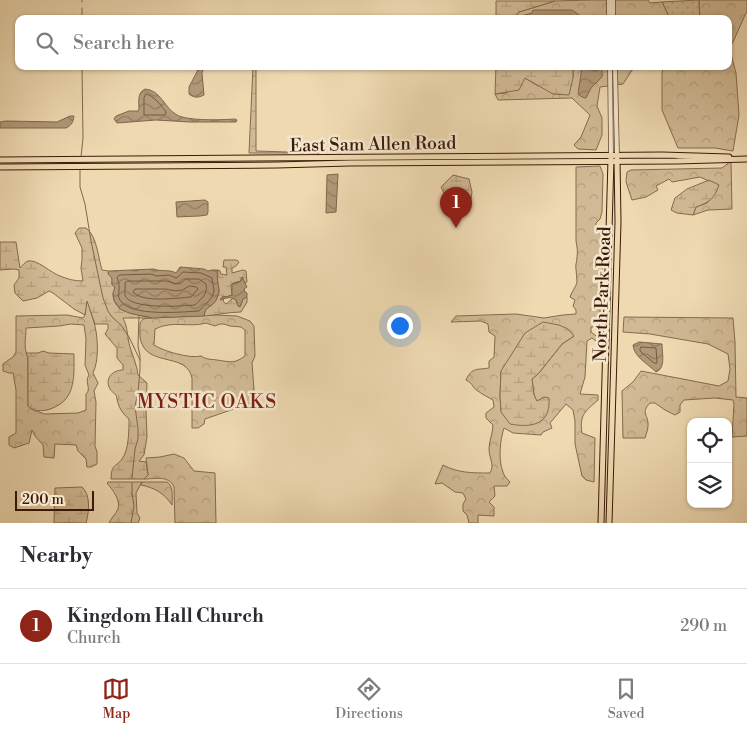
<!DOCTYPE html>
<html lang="en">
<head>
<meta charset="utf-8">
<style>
  :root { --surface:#fff; --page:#f2f2f3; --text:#2b2b33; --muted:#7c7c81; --line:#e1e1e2; --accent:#8f2418 }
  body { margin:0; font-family:"Libre Bodoni",serif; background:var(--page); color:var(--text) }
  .controls { position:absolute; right:15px; bottom:15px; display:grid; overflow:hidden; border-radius:10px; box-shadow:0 1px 4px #0004 }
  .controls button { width:45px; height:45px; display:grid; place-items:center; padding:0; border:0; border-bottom:1px solid var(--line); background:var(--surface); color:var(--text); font:25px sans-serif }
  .scale { position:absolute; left:15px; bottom:12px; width:79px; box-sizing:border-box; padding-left:5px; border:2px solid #3b1a09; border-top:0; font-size:14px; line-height:18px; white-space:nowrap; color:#3b1a09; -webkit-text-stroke:4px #f4e6cc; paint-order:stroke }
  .you { position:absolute; left:399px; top:325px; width:18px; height:18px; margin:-12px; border:4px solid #fff; border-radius:50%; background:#1a73e8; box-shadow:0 0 0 8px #1a73e833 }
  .badge { display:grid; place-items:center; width:32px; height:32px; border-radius:50%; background:var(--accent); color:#fff; font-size:16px; font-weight:700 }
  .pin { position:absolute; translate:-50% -41px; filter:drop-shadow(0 1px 2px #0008) }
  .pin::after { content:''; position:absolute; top:26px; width:18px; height:15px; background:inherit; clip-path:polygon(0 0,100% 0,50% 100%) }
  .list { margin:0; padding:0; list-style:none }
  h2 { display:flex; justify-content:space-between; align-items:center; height:65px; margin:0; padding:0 20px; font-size:21px }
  h2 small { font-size:16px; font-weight:400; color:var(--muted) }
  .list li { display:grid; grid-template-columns:32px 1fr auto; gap:15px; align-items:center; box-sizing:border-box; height:75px; padding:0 20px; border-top:1px solid var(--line) }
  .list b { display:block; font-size:19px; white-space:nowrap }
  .list p { margin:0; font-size:16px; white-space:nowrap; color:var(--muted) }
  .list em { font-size:16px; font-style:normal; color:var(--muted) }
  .icon { flex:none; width:28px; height:28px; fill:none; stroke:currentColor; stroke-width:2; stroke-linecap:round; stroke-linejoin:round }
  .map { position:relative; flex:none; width:747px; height:523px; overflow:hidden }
  .search { position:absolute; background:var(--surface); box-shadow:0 1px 4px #0004; left:15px; right:15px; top:15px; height:55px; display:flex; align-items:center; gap:12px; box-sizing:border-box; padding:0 18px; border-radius:10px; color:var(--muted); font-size:19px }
  .sheet { height:140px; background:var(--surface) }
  nav { display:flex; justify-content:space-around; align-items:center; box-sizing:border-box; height:70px; border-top:1px solid var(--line); background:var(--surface); font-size:14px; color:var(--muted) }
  nav a { display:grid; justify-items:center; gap:2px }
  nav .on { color:var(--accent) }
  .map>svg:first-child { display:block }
</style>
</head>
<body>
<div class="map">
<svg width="747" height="523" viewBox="0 0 747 523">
  <defs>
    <pattern id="green-dots" width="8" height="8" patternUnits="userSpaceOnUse" patternTransform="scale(1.25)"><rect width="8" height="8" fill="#d0b994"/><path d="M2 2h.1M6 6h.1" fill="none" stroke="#b49e7e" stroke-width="1.8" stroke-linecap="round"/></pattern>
    <pattern id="forest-crowns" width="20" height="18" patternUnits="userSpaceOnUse" patternTransform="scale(1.25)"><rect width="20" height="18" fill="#d0b994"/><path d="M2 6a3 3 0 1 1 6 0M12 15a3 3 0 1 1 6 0" fill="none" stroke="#b49e7e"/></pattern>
    <pattern id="wetland-marsh" width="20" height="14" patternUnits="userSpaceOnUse" patternTransform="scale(1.25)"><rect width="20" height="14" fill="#d0b994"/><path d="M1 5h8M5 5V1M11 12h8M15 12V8" fill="none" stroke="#b49e7e"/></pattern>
    <pattern id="water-waves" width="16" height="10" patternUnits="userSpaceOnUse" patternTransform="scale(1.25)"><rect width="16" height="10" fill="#b19878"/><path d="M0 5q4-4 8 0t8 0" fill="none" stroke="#917b61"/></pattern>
  </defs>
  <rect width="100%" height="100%" fill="#eed9b1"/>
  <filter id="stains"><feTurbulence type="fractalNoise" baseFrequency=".004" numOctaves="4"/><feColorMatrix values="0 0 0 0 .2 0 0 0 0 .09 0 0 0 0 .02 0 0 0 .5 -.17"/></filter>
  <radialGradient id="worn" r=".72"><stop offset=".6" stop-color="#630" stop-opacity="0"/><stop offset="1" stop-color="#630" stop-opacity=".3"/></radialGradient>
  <path fill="url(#green-dots)" stroke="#866a4e" d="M699 0 700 19H670L662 2Z"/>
  <g fill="url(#forest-crowns)" stroke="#866a4e" fill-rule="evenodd">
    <path d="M592 0H648L650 3 662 2 670 19H513L519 12 555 1Z"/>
    <path d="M699 0H747V12L745 15 733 42 729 47 736 73 739 115 733 151 715 148H678L662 110V73L664 66H688L697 69 700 66H728V19H700Z"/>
    <path d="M573 66H635L623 84 600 87 597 106 602 118V135L596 150 578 149 574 145 581 137 590 115 572 98 498 100 495 94 506 93 525 78 538 86 573 78Z"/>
    <path d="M731 161 732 209 708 210 693 215 696 207 707 203 718 185 700 177 672 182 669 179 656 186 658 190 646 197 632 200 626 182 627 172 631 170 722 168Z"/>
    <path d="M600 166 603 174 602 212 600 219 596 223V229L605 241 603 246 602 274 598 281 600 290V322L598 327H591V332L600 339V344L592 338 587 341 585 377 580 394 598 395V400C586 411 579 414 582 433L595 438 594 482 586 480 582 476 575 444V421L573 410 566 404 550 423 552 428 543 432 541 435 513 433 504 428C500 440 498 460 503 472 504 476 507 479 510 482L507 486H494L495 496 489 502 494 507V516L478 515V523H469L467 515 463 511V504L466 499 463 493 455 492 442 483 435 484 443 465C458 473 472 473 490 473 495 465 489 458 489 449 489 441 493 433 493 425L486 418V413L494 407 493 400C488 397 483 395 478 391 472 388 474 384 466 380 472 367 477 370 489 368V361L494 357 495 336 489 332 488 324 481 321 451 322 456 316 516 314 544 318 563 315 576 314V310L573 306 575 300 570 297C572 291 576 287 577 282 577 278 576 273 576 269 575 265 577 262 577 257 578 252 577 246 576 241V167ZM574 336 562 344 539 373 532 379 534 395 537 402 501 411 500 396 501 371Z"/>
    <path d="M87 299C89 308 93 317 95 326 98 339 99 361 93 373L98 383 94 391 96 402 95 446 97 452V464L91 467H87L86 459 78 451 76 445 55 444 54 458 44 457 43 445 35 436 32 430 29 443 14 448 9 445V437L16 433V390L13 373H9L3 371V364L13 357 16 352V316L67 315 83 318 85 315ZM71 324 84 325 86 339 85 365 89 375C84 382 92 389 86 394V410L78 413 44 414 32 409 28 406V357C23 347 26 338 26 328L59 326Z"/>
    <path d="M216 315 237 316 250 321 254 326 255 356 252 363 255 403H251L205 419 204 424 198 428H192V378C187 353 151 366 142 344 139 338 140 330 140 323L143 319 148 318ZM206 323 215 326 220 324H224L230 326 241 327 245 330V356C234 364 231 362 217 360 211 359 207 360 201 356 190 359 163 351 154 345L155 329C173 320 189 328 206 323Z"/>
    <path d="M624 317 733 318 735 342 736 397 747 398V436L732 437 734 404 733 400 715 398 684 400 680 405V412L675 415 665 410 655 403H650C640 413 649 415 648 426 648 430 646 434 645 438H623L622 391 633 382 641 371 719 386 728 381 730 369 728 354 708 344 650 334 623 332Z"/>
    <path d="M174 454 184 458 194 471 215 473 216 523H175L174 487C169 475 155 479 144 479L148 475 146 458 160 457Z"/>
    <path d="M142 482H167C174 486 172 498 172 505 164 493 155 488 141 485Z"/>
  </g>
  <g fill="url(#wetland-marsh)" stroke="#866a4e">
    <path d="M496 1H555L519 12 513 19H496Z"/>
    <path d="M253 66H256V151L319 153H249Z"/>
    <path d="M496 66H511L516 69 534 68 535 66H573V78L569 95 553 94 525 78 519 90 495 94Z"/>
    <path d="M453 175 469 179 472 192 471 199C465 202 452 200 446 197L441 187Z"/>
    <path d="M709 180 719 185C714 199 710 202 696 207L693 215 677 213 671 210 675 198 687 189Z"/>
    <path d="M79 228H86C97 236 98 257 102 270L109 271 108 273C111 276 115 282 115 287 115 290 113 292 113 295 114 314 138 314 152 318H123C128 327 127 337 130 347 133 357 137 365 138 375L147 383 146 411 147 437 144 455 139 461 146 462 148 475 144 479H111C112 463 114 469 122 459 129 450 129 430 129 419 124 415 120 410 118 403 117 401 117 397 116 395 114 393 111 391 110 389 104 378 113 370 123 370V365L117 358V348L105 334 108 329V324H95L87 301 85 315 74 309 53 293 49 291 37 298 23 301 15 293 14 285 19 278V270L14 269 0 270V242H16L20 268C22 266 25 262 28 261 37 259 51 273 60 276 67 279 74 281 83 281L81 268 82 260V248L75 233Z"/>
    <path d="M224 260H237L239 262 236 266 232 268V273L243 270 246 271 247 282 245 283 242 277 241 278V281L233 283 231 285 232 295 226 297 223 296 221 300 224 298 223 301 226 304 233 298 236 300 238 306 241 305 243 298 247 297V302L241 312C229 312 217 315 204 316 205 307 209 308 214 303 216 301 217 298 218 295 221 288 215 280 218 270L220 271 221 274 227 275 226 267H223Z"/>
    <path d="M543 322 559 325 568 329 574 336 562 344 539 373 532 379 534 395 537 401 544 397 549 398C551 425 531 428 510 424L501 412 500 396 501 371 525 333Z"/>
    <path d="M43 351 49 353 74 354C74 379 76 402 47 410 39 411 34 412 28 406V358L26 353H38Z"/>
    <path d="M108 482H142L136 493 137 513 140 518 138 523H109C111 518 116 514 118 509 121 500 112 489 107 483Z"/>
    <path d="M82 487C91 495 89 512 86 523H54L55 488Z"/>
  </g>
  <g fill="url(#water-waves)" stroke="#82664c">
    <path d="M533 10H572L585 19H520L521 16 532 13Z"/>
    <path d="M200 66H204L202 73 204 95C198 98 194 98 189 94V87Z"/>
    <path d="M583 66H602V77L591 88 586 98 582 97 578 94 582 67Z"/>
    <path d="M145 89C161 90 164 108 177 115 187 121 222 120 235 119L237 120 236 122H190L156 120 117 123 114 119 116 116 129 111H138L139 109C139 101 137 93 145 89Z"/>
    <path d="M70 116H74C73 122 72 125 66 128H0V122L6 121 57 122Z"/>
    <path d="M338 174 336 212 326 213 327 175Z"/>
    <path d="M205 200 208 202V212L207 215 199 216 177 217 176 202Z"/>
    <path d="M180 267 204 269 208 271 212 270H218C215 279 221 288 218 295 217 298 216 301 214 303 209 308 205 307 204 316L152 318 129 313 120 309 114 300 113 293 115 287 112 285C111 279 114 279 108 274L109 271 154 269C160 272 169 269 176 273Z"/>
    <path d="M242 277 247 287 244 289 245 292 247 293V297L243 299 240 307 238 306 236 300C231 296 225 298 220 300L222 297H226L232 295V284L241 281Z"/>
    <path d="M639 342 662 344C662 354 666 368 656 372 648 364 634 357 633 345Z"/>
  </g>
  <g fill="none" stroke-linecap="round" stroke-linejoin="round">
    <g stroke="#765940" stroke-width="1">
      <path d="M146 94C154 96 161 105 166 112L165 115H144V98Z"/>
      <path d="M183 272 201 273 212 278C212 282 214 287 214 291 213 299 204 305 199 311 181 312 130 317 120 300 117 295 120 291 119 285 119 283 118 280 117 278L119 275 151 274 157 276 169 275 176 278 179 276Z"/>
      <path d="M186 279H199L206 284C208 294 202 298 195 305 183 306 129 310 125 295 124 292 126 287 125 283L127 281H167L176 284 181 283Z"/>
      <path d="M190 286 196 287 198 289 191 297C176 298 143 303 133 292L135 289H165L176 291 182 290Z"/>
      <path d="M641 347 656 348 657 363H654L641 352 640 350Z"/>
    </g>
    <g stroke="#82664c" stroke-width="1">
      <path d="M82 2V0"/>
      <path d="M82 19V8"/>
      <path d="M81 157 83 138 82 66"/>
      <path d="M80 170V187L85 204 91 241 103 298 108 311 112 317 121 325 129 337 140 360"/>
      <path d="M132 478 135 449 138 439V429L135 406 138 393 140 369V356L138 346 139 316"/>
      <path d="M131 523 134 506 132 493V483"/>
    </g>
    <defs>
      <g id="tertiary">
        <path d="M609 0V19"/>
        <path d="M613 0V19"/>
        <path d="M610 66 611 155"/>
        <path d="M615 66 617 155"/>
      </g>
      <g id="primary">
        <path d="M0 160 662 155 729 157"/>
        <path d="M0 167 277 165 350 163 677 161 747 159"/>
        <path d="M601 523 611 158"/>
        <path d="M609 523 618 222 617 159"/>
      </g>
    </defs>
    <use href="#tertiary" stroke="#684a33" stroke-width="5.5"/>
    <use href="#primary" stroke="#3b1a09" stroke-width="7"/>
    <use href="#tertiary" stroke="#f4e6cc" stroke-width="4"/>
    <use href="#primary" stroke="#eed9b1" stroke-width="5"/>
  </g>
  <g text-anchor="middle" stroke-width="5" stroke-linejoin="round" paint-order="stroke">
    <g font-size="18" fill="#3b1a09" stroke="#f4e6cc">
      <text transform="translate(373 144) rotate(-1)" y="6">East Sam Allen Road</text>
      <text transform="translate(602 294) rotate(-88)" y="6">North Park Road</text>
    </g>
    <g font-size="19" letter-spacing="1" fill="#7a1f14" stroke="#f4e6cc">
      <text x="207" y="408">MYSTIC OAKS</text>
    </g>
  </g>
  <rect width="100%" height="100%" filter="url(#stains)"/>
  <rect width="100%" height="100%" fill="url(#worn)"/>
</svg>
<div class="controls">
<button><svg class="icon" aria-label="locate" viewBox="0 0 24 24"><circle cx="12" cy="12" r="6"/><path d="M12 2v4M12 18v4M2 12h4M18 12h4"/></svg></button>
<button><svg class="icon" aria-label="layers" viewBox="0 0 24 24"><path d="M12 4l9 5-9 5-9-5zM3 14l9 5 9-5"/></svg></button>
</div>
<div class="scale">200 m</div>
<div class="you"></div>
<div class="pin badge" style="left:456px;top:228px">1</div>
<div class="search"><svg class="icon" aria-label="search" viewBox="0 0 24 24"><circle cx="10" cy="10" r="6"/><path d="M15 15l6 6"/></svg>Search here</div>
</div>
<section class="sheet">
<h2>Nearby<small></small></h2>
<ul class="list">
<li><span class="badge">1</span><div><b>Kingdom Hall Church</b><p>Church</p></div><em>290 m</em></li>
</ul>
</section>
<nav>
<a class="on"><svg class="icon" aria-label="map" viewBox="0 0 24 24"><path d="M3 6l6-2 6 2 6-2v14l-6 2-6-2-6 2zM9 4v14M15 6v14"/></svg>Map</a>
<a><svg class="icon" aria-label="directions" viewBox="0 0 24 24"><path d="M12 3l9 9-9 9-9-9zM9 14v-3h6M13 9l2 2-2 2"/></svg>Directions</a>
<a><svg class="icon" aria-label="saved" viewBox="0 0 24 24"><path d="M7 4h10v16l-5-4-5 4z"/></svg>Saved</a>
</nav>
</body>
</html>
